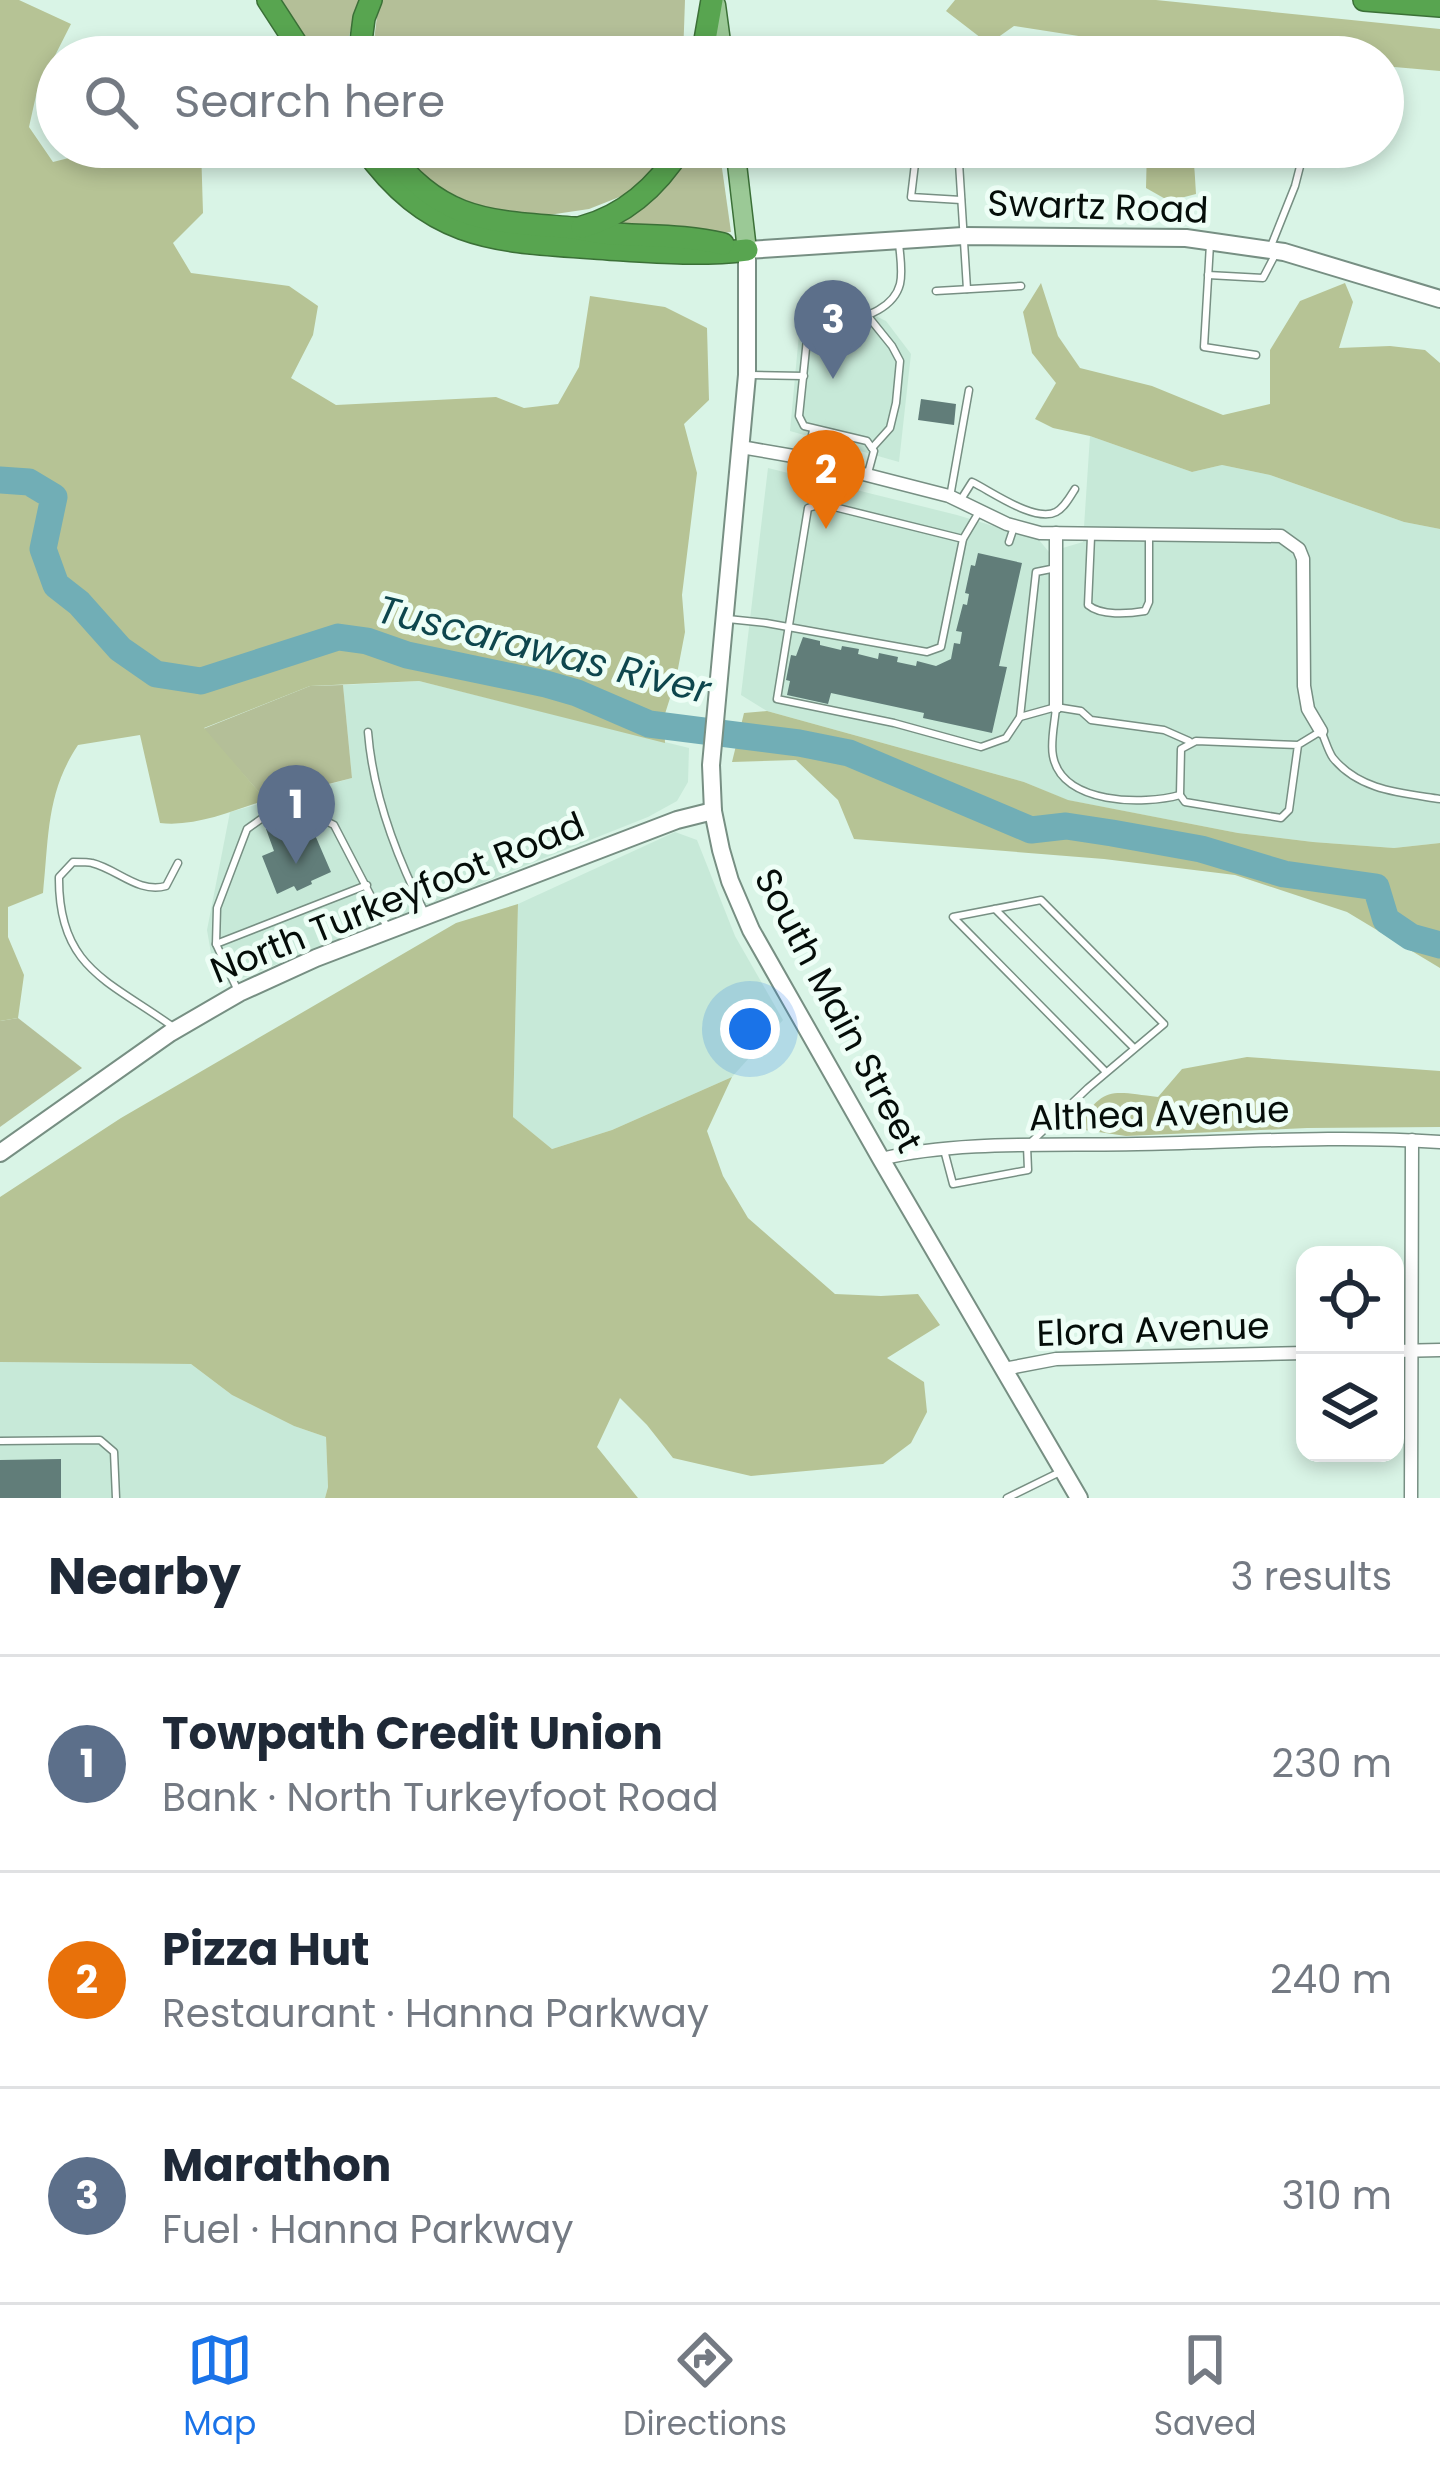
<!DOCTYPE html>
<html lang="en">
<head>
<meta charset="utf-8">
<style>
  :root { --surface:#fff; --page:#f6f6f7; --text:#1f2937; --muted:#747a83; --line:#e0e1e3; --accent:#1a73e8 }
  body { margin:0; font-family:Poppins,sans-serif; background:var(--page); color:var(--text) }
  .controls { position:absolute; right:36px; bottom:36px; display:grid; overflow:hidden; border-radius:24px; box-shadow:0 6px 18px #0003 }
  .controls button { width:108px; height:108px; display:grid; place-items:center; padding:0; border:0; border-bottom:3px solid var(--line); background:var(--surface); color:var(--text); font:60px sans-serif }
  .you { position:absolute; left:750px; top:1029px; width:42px; height:42px; margin:-30px; border:9px solid #fff; border-radius:50%; background:#1a73e8; box-shadow:0 0 0 18px #1a73e833 }
  .badge { display:grid; place-items:center; width:78px; height:78px; border-radius:50%; background:var(--accent); color:#fff; font-size:39px; font-weight:700 }
  .pin { position:absolute; translate:-50% -99px; filter:drop-shadow(0 3px 6px #0008) }
  .pin::after { content:''; position:absolute; top:63px; width:42px; height:36px; background:inherit; clip-path:polygon(0 0,100% 0,50% 100%) }
  .list { margin:0; padding:0; list-style:none }
  h2 { display:flex; justify-content:space-between; align-items:center; height:156px; margin:0; padding:0 48px; font-size:51px }
  h2 small { font-size:39px; font-weight:400; color:var(--muted) }
  .list li { display:grid; grid-template-columns:78px 1fr auto; gap:36px; align-items:center; box-sizing:border-box; height:216px; padding:0 48px; border-top:3px solid var(--line) }
  .list b { display:block; font-size:45px; white-space:nowrap }
  .list p { margin:0; font-size:39px; white-space:nowrap; color:var(--muted) }
  .list em { font-size:39px; font-style:normal; color:var(--muted) }
  .icon { flex:none; width:66px; height:66px; fill:none; stroke:currentColor; stroke-width:2; stroke-linecap:round; stroke-linejoin:round }
  .map { position:relative; flex:none; width:1440px; height:1498px; overflow:hidden }
  .search { position:absolute; background:var(--surface); box-shadow:0 6px 18px #0003; left:36px; right:36px; top:36px; height:132px; display:flex; align-items:center; gap:30px; box-sizing:border-box; padding:0 42px; border-radius:66px; color:var(--muted); font-size:45px }
  .sheet { height:804px; background:var(--surface) }
  nav { display:flex; justify-content:space-around; align-items:center; box-sizing:border-box; height:168px; border-top:3px solid var(--line); background:var(--surface); font-size:33px; color:var(--muted) }
  nav a { display:grid; justify-items:center; gap:6px }
  nav .on { color:var(--accent) }
  .map>svg:first-child { display:block }
</style>
</head>
<body>
<div class="map">
<svg width="1440" height="1498" viewBox="0 0 1440 1498">
  <rect width="100%" height="100%" fill="#d9f4e6"/>
  <g fill="#c7e9d8">
    <path d="M853 305 886 321 911 354 899 462 790 431 800 323Z"/>
    <path d="M1090 436 1192 472 1222 465 1270 475 1404 522 1440 529V843L1394 848 1313 842 1238 833 1067 800 1024 782 767 711 741 695 768 468 957 515 1039 540 1049 552 1083 542Z"/>
    <path d="M419 681 689 748 688 782 677 801 648 817 217 988 207 930 230 812 352 778 343 685Z"/>
    <path d="M675 832 697 840 735 936 783 1020 732 1077 612 1130 552 1149 513 1117 518 904Z"/>
    <path d="M0 1362 191 1364 232 1395 294 1426 326 1437 328 1487 325 1498H0Z"/>
  </g>
  <g fill="#b4bf98">
    <path d="M282 0H359L348 40V57H317Z"/>
    <path d="M379 0H685L683 57H372Z"/>
    <path d="M397 147H672L632 192 589 209 535 217 488 211 432 184Z"/>
    <path d="M688 147H719L731 232 707 234 602 226Z"/>
    <path d="M343 685 352 778 266 800 203 729 310 686Z"/>
    <path d="M18 1018 82 1068 0 1127V1021Z"/>
  </g>
  <g fill="#b6c395">
    <path d="M0 0H19L71 24 37 91 29 127 53 162 112 147H201L203 213 173 243 191 273 289 286 318 306 313 335 291 378 336 405 496 397 524 408 558 404 579 367 590 296 665 307 707 328 709 400 684 424 697 473 682 595 685 632 676 679 664 717 665 743 419 681 310 686 204 728 266 800C232 811 196 827 160 823L140 735 78 745C46 793 49 837 43 893L8 907V937L24 975 18 1018 0 1021Z"/>
    <path d="M955 0H1156L1440 29V71L1383 66V57H1136L1130 44 1014 26 997 38H981L946 11Z"/>
    <path d="M1147 147H1193L1196 194 1169 201 1146 188Z"/>
    <path d="M1041 283 1058 336 1080 368 1152 386 1223 415 1270 404V350L1300 301 1345 283 1353 302 1339 348 1390 346 1425 350 1440 363V529L1404 522 1270 475 1222 465 1192 472 1090 436 1053 428 1035 419 1056 383 1032 353 1023 312Z"/>
    <path d="M767 711 1024 782 1068 800 1238 833 1313 842 1394 848 1440 843V968L1347 912 1235 875 1104 859 854 839 838 800 796 760 732 762 744 713Z"/>
    <path d="M518 904 513 1117 552 1149 612 1130 732 1077 707 1131 723 1176 748 1218 835 1294 881 1296 918 1294 940 1325 887 1358 924 1382 927 1412 911 1443 883 1464 751 1476 673 1458 647 1425 620 1398 597 1447 638 1498H325L328 1487 326 1437 294 1426 232 1395 191 1364 0 1362V1197L121 1118 456 923Z"/>
    <path d="M1247 1057 1440 1071V1127L1307 1128 1126 1136 1078 1129C1102 1084 1113 1092 1158 1097L1182 1069Z"/>
  </g>
  <g fill="none" stroke-linecap="round" stroke-linejoin="round">
    <path stroke="#71aeb6" stroke-width="27" d="M0 480 29 482 54 497 43 549 56 585 79 603 120 649 156 674 201 681 338 637 367 641 407 655 546 684 577 693 649 724 799 743 849 753 1031 830 1066 826 1112 833 1201 849 1284 874 1376 887 1386 920 1411 937 1440 945"/>
  </g>
  <g fill="#617d79">
    <path d="M921 399 956 404 954 425 918 420Z"/>
    <path d="M978 553 1022 563 999 666 1007 667 992 733 923 718 924 713 831 693 828 704 787 695 790 681 786 680 791 655 796 656 803 637 820 641V645L841 650 842 646 859 649 858 654 878 659 879 653 898 657 897 662 916 666 917 661 936 666 951 659 954 643 960 644 962 632 956 631 963 604 967 605 969 594 965 593 971 565 975 566Z"/>
    <path d="M283 822 292 843 315 835 331 872 311 881 312 884 297 891 294 886 277 894 262 856 274 851 266 829Z"/>
    <path d="M61 1459V1498H0V1460Z"/>
  </g>
  <g fill="none" stroke-linecap="round" stroke-linejoin="round">
    <defs>
      <g id="lane">
        <path d="M917 147 911 197 961 200"/>
        <path d="M958 147 967 289"/>
        <path d="M1210 244 1204 347 1256 355"/>
        <path d="M1271 246 1295 186 1305 147"/>
        <path d="M1208 275 1263 278 1275 255"/>
        <path d="M936 291 1021 286"/>
        <path d="M867 315 892 346 900 361 896 403 890 428 872 448"/>
        <path d="M751 375 804 376"/>
        <path d="M807 460 813 430"/>
        <path d="M868 473 874 451 867 441 804 426 799 416 807 339C834 321 891 320 900 284 903 271 900 256 899 243"/>
        <path d="M950 497 969 390"/>
        <path d="M960 501 972 482C991 491 1035 523 1056 512 1064 508 1070 497 1075 489"/>
        <path d="M1091 537 1088 605C1101 616 1128 614 1145 611L1149 602V537"/>
        <path d="M963 539 822 504 808 508 777 699 894 723 981 747 1006 738 1020 717 1036 572 1056 568"/>
        <path d="M1009 542 1014 527"/>
        <path d="M728 619 766 623 927 652 941 647 963 539 979 512"/>
        <path d="M1056 707C1055 722 1050 742 1053 756 1062 805 1144 805 1180 795"/>
        <path d="M1020 717 1056 707 1081 711 1091 720 1164 730 1189 741"/>
        <path d="M368 732C373 796 396 856 425 913"/>
        <path d="M1298 745 1289 810 1281 818 1185 802 1180 795 1181 749 1196 741 1298 745 1321 731C1325 739 1328 751 1333 758 1360 791 1402 793 1440 799"/>
        <path d="M995 909 1134 1048"/>
        <path d="M216 944 367 885"/>
        <path d="M239 993 216 944 217 908 247 829 261 819 289 814 318 817 334 825 387 927"/>
        <path d="M176 1029C111 981 58 970 59 877L73 862C76 862 89 862 92 863 117 869 139 894 166 886L178 863"/>
        <path d="M944 1150 953 1184 1028 1170 1027 1146 1088 1088 1164 1024 1041 900 953 917 1106 1072"/>
        <path d="M0 1441 100 1440 114 1452 116 1498"/>
        <path d="M1007 1498 1060 1472"/>
      </g>
      <g id="street">
        <path d="M741 447 793 456 949 496 1007 524 1040 533 1281 536 1299 549 1303 559 1304 686 1308 709 1321 731"/>
        <path d="M1056 707V533"/>
        <path d="M881 1159C958 1140 1057 1146 1137 1144 1238 1142 1339 1135 1440 1142"/>
        <path d="M1395 1351 1440 1350"/>
        <path d="M1004 1369 1056 1359 1305 1353"/>
        <path d="M1411 1498 1412 1140"/>
      </g>
      <g id="secondary">
        <path d="M0 1153 170 1033 239 993 316 958 677 820 713 811"/>
        <path d="M1079 1498 881 1159 751 930 730 881 721 850 713 811 711 765 747 375V250L963 236 1186 238 1284 252 1440 299"/>
      </g>
      <g id="primary">
        <path d="M716 5 723 57"/>
        <path d="M735 147 747 250"/>
      </g>
      <g id="highway">
        <path d="M268 0 305 57"/>
        <path d="M1364 0 1440 6"/>
        <path d="M359 57 364 18 371 0"/>
        <path d="M702 57 712 0"/>
        <path d="M363 147C432 244 499 241 608 249 654 252 700 256 747 250"/>
        <path d="M385 147C441 223 488 221 574 228 583 229 592 232 602 233 642 237 683 234 723 244"/>
        <path d="M582 227C626 215 659 184 682 147"/>
      </g>
    </defs>
    <use href="#lane" stroke="#778f83" stroke-width="9"/>
    <use href="#street" stroke="#778f83" stroke-width="15"/>
    <use href="#secondary" stroke="#778f83" stroke-width="20"/>
    <use href="#primary" stroke="#3b7037" stroke-width="21"/>
    <use href="#highway" stroke="#3b7037" stroke-width="24"/>
    <use href="#lane" stroke="#fff" stroke-width="6"/>
    <use href="#street" stroke="#fff" stroke-width="12"/>
    <use href="#secondary" stroke="#fff" stroke-width="16"/>
    <use href="#primary" stroke="#9bc996" stroke-width="18"/>
    <use href="#highway" stroke="#58a550" stroke-width="21"/>
  </g>
  <g text-anchor="middle" stroke-width="10" stroke-linejoin="round" paint-order="stroke">
    <g font-size="36" fill="#050d09" stroke="#eefef6">
      <text transform="translate(1098 206) rotate(2)" y="13">Swartz Road</text>
      <text transform="translate(397 897) rotate(-22)" y="13">North Turkeyfoot Road</text>
      <text transform="translate(839 1010) rotate(62)" y="13">South Main Street</text>
      <text transform="translate(1159 1113) rotate(-2)" y="13">Althea Avenue</text>
      <text transform="translate(1153 1329) rotate(-2)" y="13">Elora Avenue</text>
    </g>
    <g font-size="39" font-style="italic" fill="#0e464d" stroke="#eefef6">
      <text transform="translate(544 649) rotate(14)" y="14">Tuscarawas River</text>
    </g>
  </g>
</svg>
<div class="controls">
<button><svg class="icon" aria-label="locate" viewBox="0 0 24 24"><circle cx="12" cy="12" r="6"/><path d="M12 2v4M12 18v4M2 12h4M18 12h4"/></svg></button>
<button><svg class="icon" aria-label="layers" viewBox="0 0 24 24"><path d="M12 4l9 5-9 5-9-5zM3 14l9 5 9-5"/></svg></button>
</div>
<div class="you"></div>
<div class="pin badge" style="left:296px;top:864px;background:#5c6f8a">1</div>
<div class="pin badge" style="left:826px;top:529px;background:#e8710a">2</div>
<div class="pin badge" style="left:833px;top:379px;background:#5c6f8a">3</div>
<div class="search"><svg class="icon" aria-label="search" viewBox="0 0 24 24"><circle cx="10" cy="10" r="6"/><path d="M15 15l6 6"/></svg>Search here</div>
</div>
<section class="sheet">
<h2>Nearby<small>3 results</small></h2>
<ul class="list">
<li><span class="badge" style="background:#5c6f8a">1</span><div><b>Towpath Credit Union</b><p>Bank · North Turkeyfoot Road</p></div><em>230 m</em></li>
<li><span class="badge" style="background:#e8710a">2</span><div><b>Pizza Hut</b><p>Restaurant · Hanna Parkway</p></div><em>240 m</em></li>
<li><span class="badge" style="background:#5c6f8a">3</span><div><b>Marathon</b><p>Fuel · Hanna Parkway</p></div><em>310 m</em></li>
</ul>
</section>
<nav>
<a class="on"><svg class="icon" aria-label="map" viewBox="0 0 24 24"><path d="M3 6l6-2 6 2 6-2v14l-6 2-6-2-6 2zM9 4v14M15 6v14"/></svg>Map</a>
<a><svg class="icon" aria-label="directions" viewBox="0 0 24 24"><path d="M12 3l9 9-9 9-9-9zM9 14v-3h6M13 9l2 2-2 2"/></svg>Directions</a>
<a><svg class="icon" aria-label="saved" viewBox="0 0 24 24"><path d="M7 4h10v16l-5-4-5 4z"/></svg>Saved</a>
</nav>
</body>
</html>
